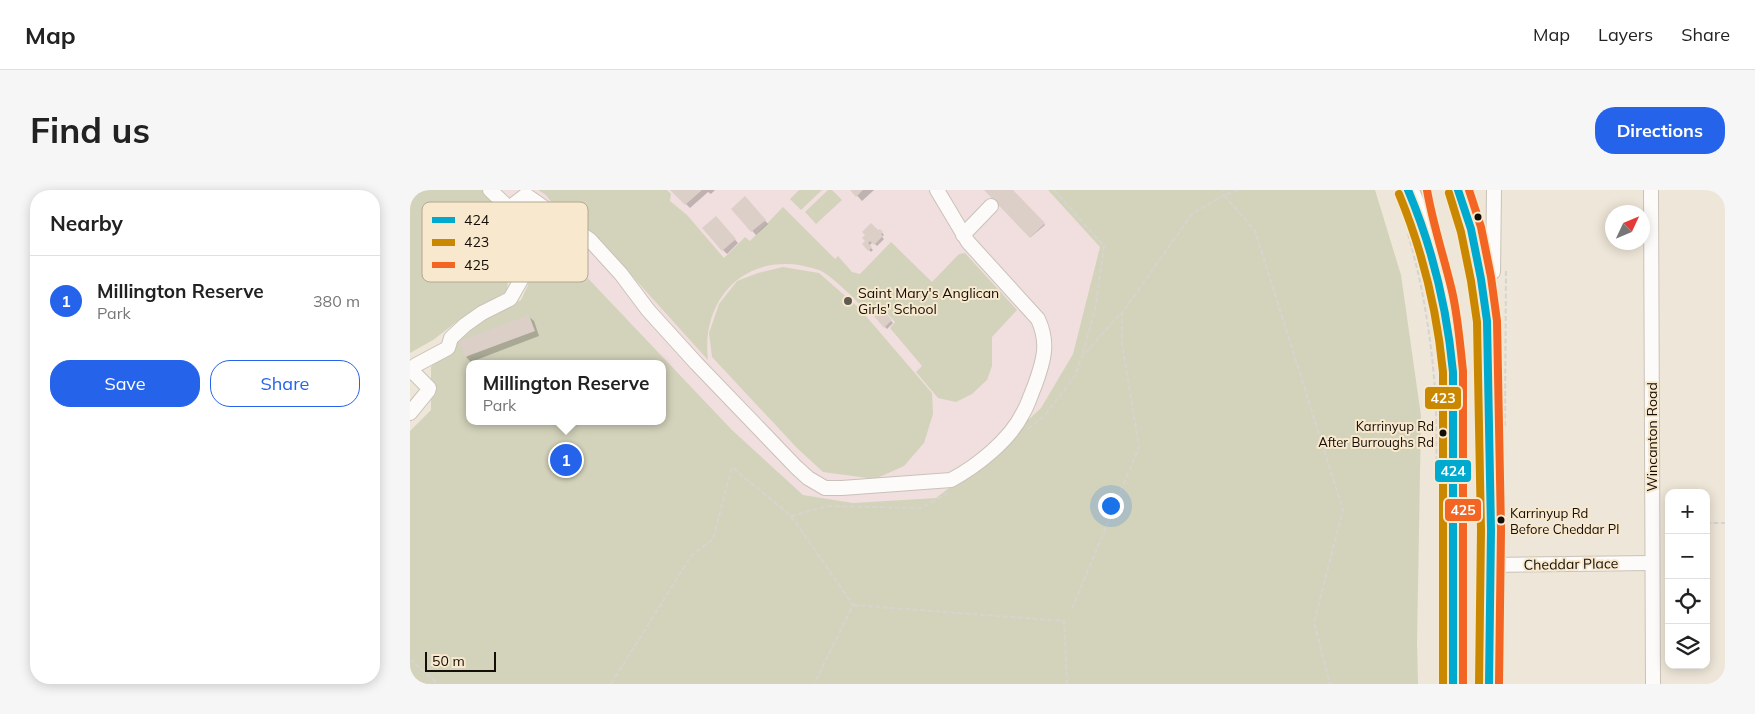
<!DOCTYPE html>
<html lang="en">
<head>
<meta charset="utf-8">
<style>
  :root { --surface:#fff; --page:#f6f6f6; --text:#222; --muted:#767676; --line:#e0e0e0; --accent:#2563eb }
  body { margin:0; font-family:Mulish,sans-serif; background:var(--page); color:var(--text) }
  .controls { position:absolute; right:15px; bottom:15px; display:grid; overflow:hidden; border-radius:10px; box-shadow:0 2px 12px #0003 }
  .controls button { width:45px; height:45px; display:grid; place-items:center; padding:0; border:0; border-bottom:1px solid var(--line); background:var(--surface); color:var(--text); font:25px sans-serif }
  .compass { position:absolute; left:1195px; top:15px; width:45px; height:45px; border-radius:50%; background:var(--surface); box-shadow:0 2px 12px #0003; rotate:46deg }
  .scale { position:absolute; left:15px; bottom:12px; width:71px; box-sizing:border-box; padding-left:5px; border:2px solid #140e06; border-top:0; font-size:14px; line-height:18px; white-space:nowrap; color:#140e06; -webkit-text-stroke:4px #f8e8ce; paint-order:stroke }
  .you { position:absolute; left:700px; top:315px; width:18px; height:18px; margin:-12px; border:4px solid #fff; border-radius:50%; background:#1a73e8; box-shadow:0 0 0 8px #1a73e833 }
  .badge { display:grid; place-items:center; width:32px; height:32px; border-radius:50%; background:var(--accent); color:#fff; font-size:16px; font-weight:700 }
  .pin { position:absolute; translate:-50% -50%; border:2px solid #fff; box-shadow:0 1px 5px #0006 }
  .popup { position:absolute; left:56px; top:170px; width:200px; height:65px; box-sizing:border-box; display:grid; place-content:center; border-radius:10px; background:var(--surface); filter:drop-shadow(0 1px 4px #0005); font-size:16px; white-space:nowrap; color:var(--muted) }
  .popup b { font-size:19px; color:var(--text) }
  .popup::after { content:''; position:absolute; left:50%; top:100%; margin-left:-10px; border:10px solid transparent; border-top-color:var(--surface) }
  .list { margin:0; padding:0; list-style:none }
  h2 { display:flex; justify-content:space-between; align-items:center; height:65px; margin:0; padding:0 20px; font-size:21px }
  h2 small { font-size:16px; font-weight:400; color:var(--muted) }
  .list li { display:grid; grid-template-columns:32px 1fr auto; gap:15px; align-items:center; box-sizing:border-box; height:90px; padding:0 20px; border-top:1px solid var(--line) }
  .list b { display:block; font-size:19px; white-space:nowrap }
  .list p { margin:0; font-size:16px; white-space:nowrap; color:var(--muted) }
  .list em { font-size:16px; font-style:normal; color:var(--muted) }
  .actions { display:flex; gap:10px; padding:15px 20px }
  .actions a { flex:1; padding:11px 0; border:1px solid var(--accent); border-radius:20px; text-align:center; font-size:18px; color:var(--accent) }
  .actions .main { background:var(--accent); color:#fff }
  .icon { flex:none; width:28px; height:28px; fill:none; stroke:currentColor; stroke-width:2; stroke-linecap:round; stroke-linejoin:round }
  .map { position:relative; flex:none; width:1315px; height:494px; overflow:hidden; border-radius:20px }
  header { display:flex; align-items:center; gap:30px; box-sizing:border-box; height:70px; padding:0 25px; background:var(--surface); border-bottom:1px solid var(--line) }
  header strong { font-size:24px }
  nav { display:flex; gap:28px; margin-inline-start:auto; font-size:18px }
  .intro { display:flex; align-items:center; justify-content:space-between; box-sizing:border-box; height:120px; padding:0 30px }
  h1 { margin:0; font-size:35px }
  .button { padding:12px 22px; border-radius:20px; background:var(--accent); color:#fff; font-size:18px; font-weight:700 }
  main { display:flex; gap:30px; padding:0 30px }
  aside { flex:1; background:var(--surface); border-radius:20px; box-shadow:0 2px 12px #0003 }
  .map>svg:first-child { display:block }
</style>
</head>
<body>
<header>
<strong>Map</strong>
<nav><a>Map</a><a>Layers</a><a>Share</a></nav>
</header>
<div class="intro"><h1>Find us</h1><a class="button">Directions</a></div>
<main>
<aside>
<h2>Nearby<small></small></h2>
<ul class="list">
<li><span class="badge">1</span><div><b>Millington Reserve</b><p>Park</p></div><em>380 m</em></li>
</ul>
<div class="actions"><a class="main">Save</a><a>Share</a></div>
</aside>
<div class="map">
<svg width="1315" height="494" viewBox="0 0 1315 494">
  <rect width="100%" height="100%" fill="#eee6d8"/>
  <path fill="#f0dfde" d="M94 0H638L690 57 663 164 631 218 578 268 526 308 443 313 393 305 322 240Z"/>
  <g fill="#d3d3bb" fill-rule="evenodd">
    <path d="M0 0H73L94 22 102 50 97 101 57 124 23 150 0 163Z"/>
    <path d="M128 0H257L261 4 260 11 277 25 314 68 335 47 340 51 373 17 425 69 428 66 442 82 450 84 481 52 522 92 549 64 555 63 607 120 582 147V176L577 190 562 204 546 212 528 208 506 182 512 176 480 138 485 132 471 117 460 126C453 116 419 83 409 80 344 57 290 102 298 170L195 56 178 39 144 16 136 5Z"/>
    <path d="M389 0H412L391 20 380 9Z"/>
    <path d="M418 0H422L432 10 406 34 395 22Z"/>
    <path d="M638 0H965L991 85 1011 226 1007 452 1008 494H0V241L21 220V177L39 153 59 136 111 110 118 95 122 61 115 22 322 240 393 305 443 313 526 308 578 268 631 218 663 164 690 57ZM60 174H252V231H60Z"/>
    <path d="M373 77 409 83 449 118 522 203 523 224 514 253 494 276 465 289 413 282 387 258 302 167 299 143 309 114 327 91 348 83Z"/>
  </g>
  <g fill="#0003">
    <path d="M262 0H305L301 4 298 2 280 18Z"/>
    <path d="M442 0H464L452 11Z"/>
    <path d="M576 0H602L635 35 621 47Z"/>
    <path d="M339 12 358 34 346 45 322 19Z"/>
    <path d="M309 32 328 53 317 64 313 60Z"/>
    <path d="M470 40 474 45 472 47 474 49 467 56 463 52 459 56 463 60 461 62 454 54Z"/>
    <path d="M472 121 483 133 477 139 466 127Z"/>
    <path d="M118 126 124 131 129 146 61 172 56 167Z"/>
  </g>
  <g fill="#dbcfc8">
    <path d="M260 0H292L275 15Z"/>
    <path d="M440 0H453L446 7Z"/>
    <path d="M574 0H603L635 33 620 48Z"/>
    <path d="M335 6 356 30 341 42 321 19Z"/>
    <path d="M306 26 326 49 312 61 292 38Z"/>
    <path d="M461 33 468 40 470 39 473 42 471 44 473 46 464 55 460 51 458 53 462 57 458 61 452 54 455 51 452 48 455 45 452 42Z"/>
    <path d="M472 119 482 130 474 138 464 126Z"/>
    <path d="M119 125 125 141 55 167 49 151Z"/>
  </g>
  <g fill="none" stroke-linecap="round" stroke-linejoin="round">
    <defs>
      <g id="minor">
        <path d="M1241 0 1243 494"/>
        <path d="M99 18 116 5 180 50 211 84 238 120 286 173 386 277 398 288 415 298H432L541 290C567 276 600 250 613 223 618 215 621 204 625 195 634 170 639 153 628 129L558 52 527 0"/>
        <path d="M553 45 581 16"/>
        <path d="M1083 82 1084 0"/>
        <path d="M0 181 6 175 38 158 41 148 55 135 72 123 100 109 112 88 118 54 110 34 99 18 80 0"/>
        <path d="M0 223 18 201 19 198 1 180"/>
        <path d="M1081 375 1242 373"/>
      </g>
      <g id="highway">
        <path d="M998 0C1025 61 1038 115 1043 182V494"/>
        <path d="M1048 0 1061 39 1071 89 1077 131 1081 340 1079 494"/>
      </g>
    </defs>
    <use href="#minor" stroke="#c9c2b8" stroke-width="16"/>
    <use href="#highway" stroke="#c9c2b8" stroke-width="24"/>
    <g stroke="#d7d4d0" stroke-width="2" stroke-dasharray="5 2.5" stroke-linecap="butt">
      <path d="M644 0 694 56 685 120 672 165"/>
      <path d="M828 0 814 5 845 41 933 320 904 432 920 494"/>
      <path d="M998 44C1014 98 1024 164 1026 221 1027 243 1026 266 1027 289"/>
      <path d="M1095 236 1096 81"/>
      <path d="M618 239 635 225 665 186 671 168 711 123"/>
      <path d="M381 326 418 316 511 318 538 303"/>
      <path d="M1296 333H1315"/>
      <path d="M443 415 654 431 657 494"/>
      <path d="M662 419 729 257 712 154V123L782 24 814 5 812 0"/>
      <path d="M0 469 28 494"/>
      <path d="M201 494 281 366 303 349 322 277 381 326 443 415 404 494"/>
    </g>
    <use href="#minor" stroke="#fcfbf9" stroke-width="14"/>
    <use href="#highway" stroke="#fcfbf9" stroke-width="21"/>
    <defs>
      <g id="bus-1">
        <path d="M998 0C1023 59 1037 118 1043 182V494"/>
        <path d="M1048 0 1061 39 1071 89 1077 131 1081 340 1079 494"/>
      </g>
      <g id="bus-2">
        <path d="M1039 3 1051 42 1061 91 1067 132 1071 340 1069 494"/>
        <path d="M989 4C1013 62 1027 120 1033 182V494"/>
      </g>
      <g id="bus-3">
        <path d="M1017 0C1023 35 1034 67 1042 101 1048 127 1050 154 1053 181V494"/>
        <path d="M1059 0 1071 37 1081 87 1087 131 1091 340 1089 494"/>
      </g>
    </defs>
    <use href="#bus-1" stroke="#f8e8ce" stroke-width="11"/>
    <use href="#bus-2" stroke="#f8e8ce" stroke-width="11"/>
    <use href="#bus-3" stroke="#f8e8ce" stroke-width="11"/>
    <use href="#bus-1" stroke="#00a9ce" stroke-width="8"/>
    <use href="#bus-2" stroke="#ca8801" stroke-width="8"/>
    <use href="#bus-3" stroke="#f26522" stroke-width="8"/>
  </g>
  <g fill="#140e06" stroke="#f8e8ce" stroke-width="2">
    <circle cx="1068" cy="27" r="4.5"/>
    <circle cx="1033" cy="243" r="4.5"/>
    <circle cx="1091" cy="330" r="4.5"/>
  </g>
  <circle fill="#605a50" stroke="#f8e8ce" stroke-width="2" cx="438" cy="111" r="5"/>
  <g text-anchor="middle" stroke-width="4" stroke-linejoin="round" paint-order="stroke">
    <g font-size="13" fill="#140e06" stroke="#f8e8ce" text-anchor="end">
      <text x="1024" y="241">Karrinyup Rd<tspan x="1024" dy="16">After Burroughs Rd</tspan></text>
      <text x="1100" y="328" text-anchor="start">Karrinyup Rd<tspan x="1100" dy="16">Before Cheddar Pl</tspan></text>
    </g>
    <g font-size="14" fill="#140e06" stroke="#f8e8ce" text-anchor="start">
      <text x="448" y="108">Saint Mary's Anglican<tspan x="448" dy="16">Girls' School</tspan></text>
    </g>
    <g font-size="14" fill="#140e06" stroke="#f8e8ce">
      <text transform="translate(1242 247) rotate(-90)" y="5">Wincanton Road</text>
      <text transform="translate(1161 374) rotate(-1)" y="5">Cheddar Place</text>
    </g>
  </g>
  <rect x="12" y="12" width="166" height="80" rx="8" fill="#f8e8ce" stroke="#b4a792" stroke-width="1"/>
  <rect x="22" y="27" width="23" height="6" fill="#00a9ce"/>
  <rect x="22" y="49" width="23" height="7" fill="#ca8801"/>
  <rect x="22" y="72" width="23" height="6" fill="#f26522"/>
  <g font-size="14" fill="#140e06">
    <text x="54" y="35">424</text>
    <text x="54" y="57">423</text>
    <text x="54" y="80">425</text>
  </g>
  <g stroke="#f8e8ce" stroke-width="2">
    <rect x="1014" y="196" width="38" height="24" rx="5" fill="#ca8801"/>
    <rect x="1024" y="269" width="38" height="24" rx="5" fill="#00a9ce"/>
    <rect x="1034" y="308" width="38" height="24" rx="5" fill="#f26522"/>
  </g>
  <g font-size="14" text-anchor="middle" font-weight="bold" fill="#fff">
    <text x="1033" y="213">423</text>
    <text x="1043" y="286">424</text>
    <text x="1053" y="325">425</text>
  </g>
</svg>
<div class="controls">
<button>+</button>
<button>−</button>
<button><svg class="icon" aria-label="locate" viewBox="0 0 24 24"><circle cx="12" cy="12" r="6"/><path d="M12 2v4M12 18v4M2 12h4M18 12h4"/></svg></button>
<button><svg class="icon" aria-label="layers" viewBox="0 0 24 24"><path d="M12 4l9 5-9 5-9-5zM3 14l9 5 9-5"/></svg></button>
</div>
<svg class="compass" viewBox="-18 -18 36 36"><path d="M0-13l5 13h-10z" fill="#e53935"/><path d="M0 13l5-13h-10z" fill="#767676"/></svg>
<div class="scale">50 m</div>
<div class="you"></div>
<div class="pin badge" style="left:156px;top:270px">1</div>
<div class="popup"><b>Millington Reserve</b>Park</div>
</div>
</main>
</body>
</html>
